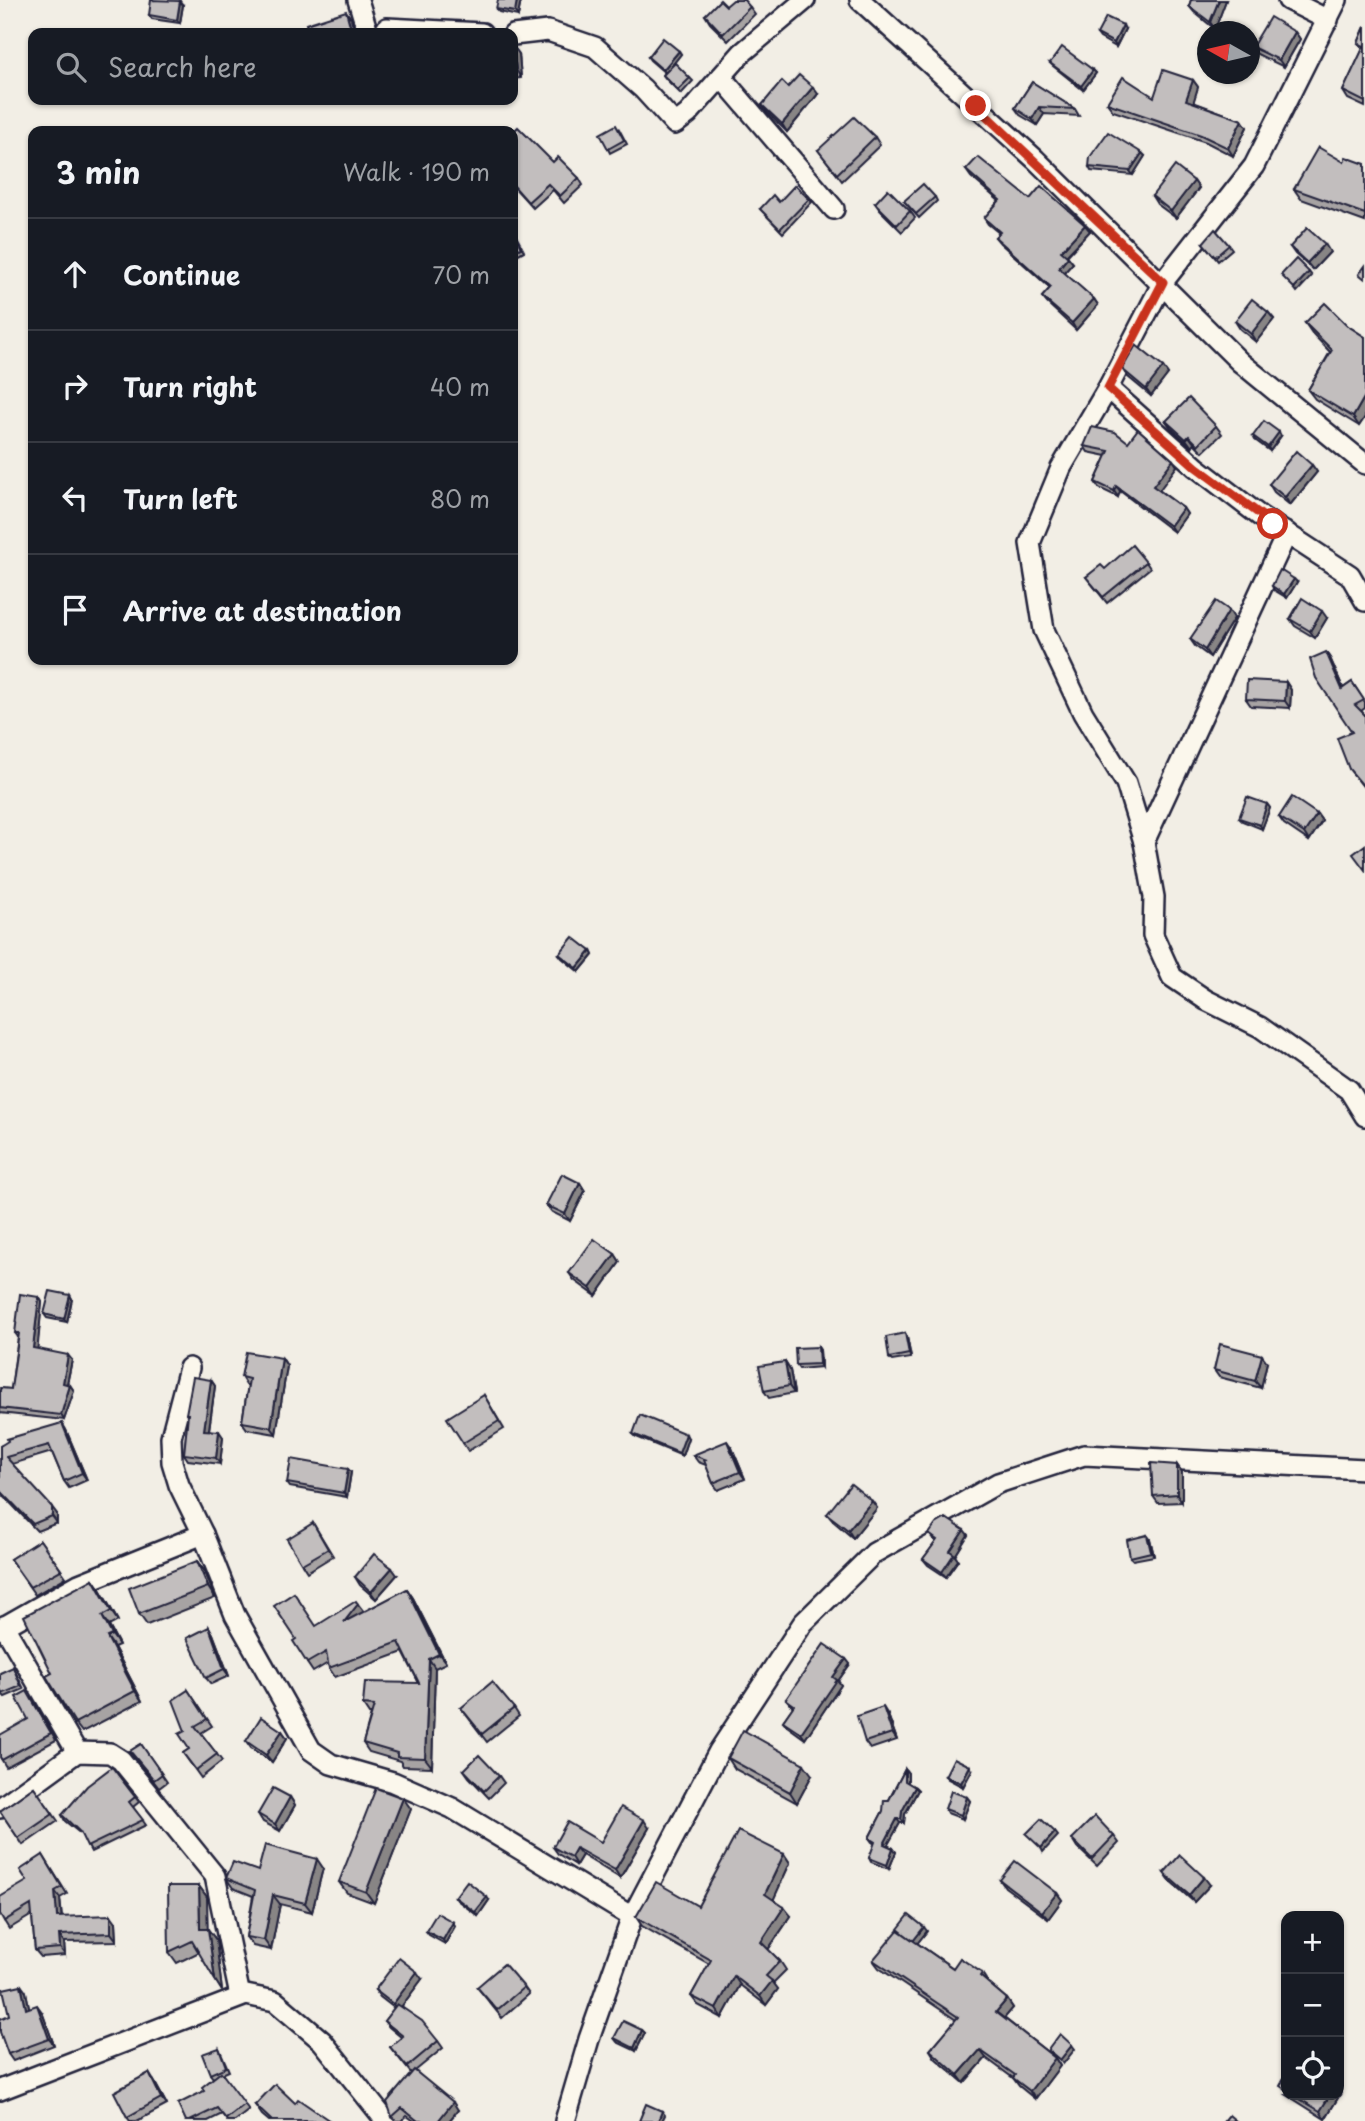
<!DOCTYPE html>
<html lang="en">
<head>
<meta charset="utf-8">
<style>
  :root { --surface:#171b24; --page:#242831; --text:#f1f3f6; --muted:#9ea1a6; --line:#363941 }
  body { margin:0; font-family:"Playpen Sans",sans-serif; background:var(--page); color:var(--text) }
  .controls { position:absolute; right:21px; bottom:21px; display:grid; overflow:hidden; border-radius:14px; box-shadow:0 2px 5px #0004 }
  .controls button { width:63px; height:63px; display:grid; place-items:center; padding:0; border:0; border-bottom:2px solid var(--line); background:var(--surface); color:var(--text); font:35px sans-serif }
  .compass { position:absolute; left:1197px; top:21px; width:63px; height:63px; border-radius:50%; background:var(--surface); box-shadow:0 2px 5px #0004; rotate:278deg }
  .stop { position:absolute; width:21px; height:21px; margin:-16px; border:5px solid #c8321e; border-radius:50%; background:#fff }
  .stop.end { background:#c8321e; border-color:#fff; box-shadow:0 2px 7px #0008 }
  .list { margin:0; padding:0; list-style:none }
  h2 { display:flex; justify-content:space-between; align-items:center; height:91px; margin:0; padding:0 28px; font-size:30px }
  h2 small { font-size:23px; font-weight:400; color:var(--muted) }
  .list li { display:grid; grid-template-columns:46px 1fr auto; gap:21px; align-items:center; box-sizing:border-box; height:112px; padding:0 28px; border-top:2px solid var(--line) }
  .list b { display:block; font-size:26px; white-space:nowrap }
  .list em { font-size:23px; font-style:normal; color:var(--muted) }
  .icon { flex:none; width:38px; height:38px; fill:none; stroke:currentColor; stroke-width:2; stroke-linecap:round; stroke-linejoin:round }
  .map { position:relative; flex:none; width:1365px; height:2121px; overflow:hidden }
  .search { position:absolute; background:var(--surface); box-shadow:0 2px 5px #0004; left:28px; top:28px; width:490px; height:77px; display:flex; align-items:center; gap:18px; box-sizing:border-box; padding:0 24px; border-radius:14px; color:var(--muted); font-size:26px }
  .panel { position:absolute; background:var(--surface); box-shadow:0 2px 5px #0004; left:28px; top:126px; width:490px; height:539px; border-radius:14px }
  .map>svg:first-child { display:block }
</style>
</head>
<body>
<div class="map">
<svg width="1365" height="2121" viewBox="0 0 1365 2121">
  <rect width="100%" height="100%" fill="#f2eee5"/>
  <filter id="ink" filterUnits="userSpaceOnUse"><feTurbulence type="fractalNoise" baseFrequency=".0143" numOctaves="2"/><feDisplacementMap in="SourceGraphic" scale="14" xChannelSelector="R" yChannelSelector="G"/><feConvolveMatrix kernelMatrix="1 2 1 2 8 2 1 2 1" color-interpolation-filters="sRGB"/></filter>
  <g filter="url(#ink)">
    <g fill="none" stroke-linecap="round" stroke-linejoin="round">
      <defs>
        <g id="street">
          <path d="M358 0 368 33"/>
          <path d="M860 0 1035 159 1240 362 1365 464"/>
          <path d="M1288 0 1328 20"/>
          <path d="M1337 0 1254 166 1163 282 1108 388 1061 468 1030 543 1044 630 1083 713 1126 783 1144 842 1154 897 1153 935 1172 977 1206 1000 1260 1027 1349 1090 1365 1116"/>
          <path d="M384 33 387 28 482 33"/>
          <path d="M513 35 548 31 595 47 643 89 675 124 688 114 742 53 805 0"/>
          <path d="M721 77 834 209"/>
          <path d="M1108 388 1196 467 1260 516 1350 575 1365 601"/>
          <path d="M1144 842 1287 533"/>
          <path d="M189 1368 171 1437 172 1462 179 1485 203 1534 235 1615 311 1750 331 1764 393 1782 452 1808 632 1917"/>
          <path d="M4 1626 77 1752"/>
          <path d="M0 1629 79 1584 203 1534"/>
          <path d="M0 1808 77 1752 110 1753 121 1760 215 1876 240 1996"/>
          <path d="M0 2090 246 1995 275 2001 322 2041 386 2121"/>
          <path d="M565 2121 589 2039 632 1917 719 1751 803 1623 874 1553 998 1483 1084 1455 1365 1469"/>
        </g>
      </defs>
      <use href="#street" stroke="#22223b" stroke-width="24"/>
      <use href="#street" stroke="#fbf7ec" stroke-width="19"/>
    </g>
    <g fill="#a7a3a3" stroke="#22223b" stroke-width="2">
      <path d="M521 0 518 16 499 12 496 9Z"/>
      <path d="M1191 0H1226L1215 29 1194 12 1189 6Z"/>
      <path d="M183 5 180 23 152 19 149 15Z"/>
      <path d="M726 6 750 7 755 14 728 41 710 23 705 15Z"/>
      <path d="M351 18 355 33H309Z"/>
      <path d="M1365 27V107L1348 99 1343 91 1363 49 1358 43Z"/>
      <path d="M1125 29 1116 47 1100 38 1097 34Z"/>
      <path d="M1295 32 1300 39 1284 67 1257 54 1252 47Z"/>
      <path d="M513 46 519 54 521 78 513 79Z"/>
      <path d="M679 51 681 54 670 68 690 78 693 81 681 94 666 79 663 75 665 73 650 60 648 57Z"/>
      <path d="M1050 63 1093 70 1096 73 1083 90 1053 66Z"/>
      <path d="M1193 80 1198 87 1193 102 1242 120 1247 127 1233 156 1206 142 1113 111 1107 103 1154 97Z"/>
      <path d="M1032 82 1075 109 1079 116 1044 114 1037 125 1020 115 1015 108Z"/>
      <path d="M788 87 818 94 787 132 767 112 762 105Z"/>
      <path d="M619 129 627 144 610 153 608 149Z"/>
      <path d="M513 132 553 162 579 178 583 185 564 203 553 190 533 208 513 186Z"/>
      <path d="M875 137 880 145 842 181 818 150Z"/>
      <path d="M1142 153 1145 156 1133 175 1091 171 1089 167Z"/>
      <path d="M1344 162 1365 164V222L1301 199 1294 189Z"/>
      <path d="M966 170 1030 199 1090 231 1067 256 1073 263 1064 273 1094 299 1098 305 1076 330 1047 303 1042 297 1050 288 1000 243 995 237 999 233 988 224 984 218 999 201 971 177Z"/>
      <path d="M1194 181 1199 188 1176 218 1157 204 1152 196Z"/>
      <path d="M935 197 937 201 919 218 904 201Z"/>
      <path d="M809 199 812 202 783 233 760 209 779 202Z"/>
      <path d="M875 203 910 211 915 218 902 232 880 210Z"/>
      <path d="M513 230 524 251 513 257Z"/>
      <path d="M1203 243 1229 245 1232 249 1218 261Z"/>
      <path d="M1290 247 1330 252 1313 270 1295 254Z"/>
      <path d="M1268 312 1274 319 1256 342 1240 329 1235 321Z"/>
      <path d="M1305 323 1348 326 1365 337V417L1359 426 1315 399 1308 390 1330 352 1312 333Z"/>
      <path d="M1163 367 1168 374 1151 396 1128 377 1122 369Z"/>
      <path d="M1166 421 1216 426 1222 434 1203 452 1194 443 1192 447 1171 428Z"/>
      <path d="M1253 436H1281L1270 451 1255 440Z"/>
      <path d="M1128 442 1177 466 1159 490 1183 508 1187 514 1174 532 1120 491 1118 497 1099 488 1095 482 1107 456 1088 452 1084 446Z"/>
      <path d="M1312 465 1317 472 1290 505 1274 492 1269 484Z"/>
      <path d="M1146 562 1150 568 1107 603 1086 577 1105 569Z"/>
      <path d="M1297 582 1287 598 1274 590 1272 586Z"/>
      <path d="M1234 618 1210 657 1195 646 1190 639Z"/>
      <path d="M1327 618 1315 638 1295 626 1290 619Z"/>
      <path d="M1330 658 1343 688 1352 682 1365 702V708L1361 711 1365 715V789L1349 769 1352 732Z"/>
      <path d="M1286 682 1291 690 1290 708 1251 706 1246 699Z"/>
      <path d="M1267 804 1270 808 1262 829 1242 821 1239 818Z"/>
      <path d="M1317 814 1322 821 1309 841 1284 824 1279 817Z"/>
      <path d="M591 951 593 955 579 972 562 958 559 954Z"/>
      <path d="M580 1183 585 1191 570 1221 552 1212 546 1205Z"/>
      <path d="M615 1254 620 1262 596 1296 574 1280 569 1273Z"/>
      <path d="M70 1295 72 1299 67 1322 47 1318 44 1314Z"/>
      <path d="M39 1297 42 1302 37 1349 72 1360 67 1384 70 1385 74 1391 64 1420 0 1413V1388L11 1389 18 1337 15 1333Z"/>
      <path d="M905 1333 907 1337 911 1358 892 1361 889 1358Z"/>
      <path d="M818 1347 820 1350 821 1367 799 1369 796 1365Z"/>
      <path d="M282 1358 287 1366 276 1434 247 1429 242 1422 248 1385H246L241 1377Z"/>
      <path d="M785 1362 790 1370 794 1393 769 1398 764 1391Z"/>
      <path d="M1267 1362 1261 1388 1219 1377 1214 1370Z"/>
      <path d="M211 1380 215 1386 209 1430 223 1437 220 1464 188 1460 184 1454 188 1417 186 1414Z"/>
      <path d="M484 1395 504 1429 468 1451 463 1443Z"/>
      <path d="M62 1423 66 1430 87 1480 69 1488 64 1481 52 1452 12 1464 57 1514V1523L37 1531 0 1492V1446Z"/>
      <path d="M633 1434 688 1438 682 1456 636 1437Z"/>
      <path d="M732 1448 745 1479 718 1490 713 1483 706 1465 698 1462 693 1455Z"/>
      <path d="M1177 1465 1182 1472V1502L1158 1503 1153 1496Z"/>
      <path d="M351 1472 347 1497 290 1487 287 1483Z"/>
      <path d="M872 1501 877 1508 853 1538 833 1521 827 1514Z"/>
      <path d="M313 1523 333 1556 307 1572 302 1564Z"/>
      <path d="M964 1530 968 1535 955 1556 958 1560 946 1577 928 1565 923 1559 936 1542 929 1534Z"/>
      <path d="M1147 1535 1150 1539 1154 1556 1133 1560 1130 1557Z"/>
      <path d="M40 1540 66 1577 35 1595 10 1559Z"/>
      <path d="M197 1561 205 1572 215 1598 147 1625 139 1614Z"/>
      <path d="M397 1575 376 1599 360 1585 355 1577Z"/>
      <path d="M93 1579 100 1589 118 1621 109 1626 119 1645 114 1647 142 1701 82 1732 75 1723 52 1673Z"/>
      <path d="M407 1589 413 1598 446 1663 435 1668 432 1767 403 1766 400 1761 369 1752 363 1743 371 1714H369L363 1705 419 1683 403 1652 335 1677 329 1668 328 1663 313 1672 307 1663 317 1626 364 1612Z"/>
      <path d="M209 1627 213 1634 229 1676 211 1684 206 1678Z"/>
      <path d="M846 1659 850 1664 838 1681 841 1685 805 1739 787 1726 783 1721 793 1707 786 1699Z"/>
      <path d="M13 1667 24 1689 5 1697 2 1694Z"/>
      <path d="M188 1690 212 1726 201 1733 222 1761 201 1778 183 1753 189 1749 185 1731Z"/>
      <path d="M32 1698 56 1740 6 1767 0 1757 28 1719Z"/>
      <path d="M461 1708H514L519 1716 487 1742Z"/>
      <path d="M888 1715 897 1740 870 1749 865 1742Z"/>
      <path d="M282 1731 287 1738 272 1762 251 1748 246 1741Z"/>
      <path d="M141 1744 167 1782 159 1788 130 1751Z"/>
      <path d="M728 1758 812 1775 797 1803 735 1769Z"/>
      <path d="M905 1769 908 1773V1783L915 1787 918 1790 905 1814 904 1823H900L887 1845 893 1848 896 1852 889 1869 871 1862 869 1858 875 1844 872 1842 869 1838Z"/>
      <path d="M464 1770 499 1776 504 1783 489 1798 469 1777Z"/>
      <path d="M972 1770 963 1787 948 1779 945 1776Z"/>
      <path d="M34 1787 58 1821 23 1845 0 1811Z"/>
      <path d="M135 1797 139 1802 133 1807 146 1825 91 1852 82 1835 65 1821 62 1815Z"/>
      <path d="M290 1797 295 1805 280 1831 263 1822 258 1814Z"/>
      <path d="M967 1797 970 1801 963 1819 947 1813 945 1809Z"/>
      <path d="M411 1809 374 1903 347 1893 339 1882Z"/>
      <path d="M649 1828 620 1878 582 1855 576 1865 558 1854 553 1847 601 1842Z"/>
      <path d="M1114 1836 1119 1843 1097 1866 1077 1847 1072 1839Z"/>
      <path d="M784 1854 790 1863 773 1899 791 1916 768 1950 780 1961 786 1970 773 1983 778 1989 766 2005 740 1985 722 2018 698 2005 691 1996 709 1964 642 1926 636 1917 698 1906Z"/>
      <path d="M43 1855 67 1894 60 1898 62 1917 116 1922 117 1941 64 1942 65 1955 41 1957 35 1950 32 1915 9 1929 4 1921 27 1881Z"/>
      <path d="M323 1868 312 1912 280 1904 271 1950 253 1946 246 1937 253 1896 233 1888 226 1878 258 1871Z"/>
      <path d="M1164 1873 1210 1885 1194 1902 1169 1880Z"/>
      <path d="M1000 1880 1057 1893 1062 1900 1048 1919 1005 1887Z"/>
      <path d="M199 1886 207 1897V1929L216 1940 222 1991 199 1952 177 1963 169 1952Z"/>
      <path d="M455 1897 489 1900 478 1916 457 1900Z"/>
      <path d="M453 1922 455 1926 445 1944 429 1935 426 1931Z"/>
      <path d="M927 1931 917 1943 953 1968 987 1981V1982L1007 1999 1013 2008 1004 2018 1055 2058 1060 2066 1035 2099 1019 2086 1013 2078 986 2058 964 2083 935 2058 930 2050 956 2020 879 1968 873 1960Z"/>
      <path d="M422 1979 401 2007 438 2041 443 2048 415 2071 458 2110 449 2121H414L407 2116 401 2121H396L392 2117 411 2073 390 2047 402 2038 389 2027 384 2021 394 2008 380 1997 375 1990Z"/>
      <path d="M477 1987H524L529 1994 502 2018Z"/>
      <path d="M26 1992 29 2008 42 2012 54 2045 13 2061 8 2054 9 2015Z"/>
      <path d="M642 2030 645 2033 636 2051 617 2042 614 2038Z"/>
      <path d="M219 2048 229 2071 222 2074 249 2110 235 2121H227L222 2114 208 2121H186L204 2091 215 2077 213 2078 210 2074Z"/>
      <path d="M154 2081 167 2105 137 2121H130L127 2117Z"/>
      <path d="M1341 2093 1325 2119 1287 2095H1339Z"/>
      <path d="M295 2103 330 2121H269L262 2115 255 2105Z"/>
    </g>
    <g fill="#888585" stroke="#22223b" stroke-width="2">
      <path d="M517 0H521L518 16 515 12Z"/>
      <path d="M1219 0H1226L1215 29 1210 22Z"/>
      <path d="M180 1 183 5 180 23 177 20Z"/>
      <path d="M346 11 351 18 355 33 351 29Z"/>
      <path d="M1123 25 1125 29 1116 47 1114 43Z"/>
      <path d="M1295 32 1300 39 1284 67 1279 60Z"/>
      <path d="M513 46 519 54 521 78 516 70Z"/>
      <path d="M679 51 681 54 666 73 663 70Z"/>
      <path d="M1093 70 1096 73 1083 90 1081 86Z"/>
      <path d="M1193 80 1198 87 1192 107 1186 100Z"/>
      <path d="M813 87 818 94 787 132 782 124Z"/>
      <path d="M1039 107 1044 114 1037 125 1032 119Z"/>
      <path d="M1242 120 1247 127 1233 156 1228 148Z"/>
      <path d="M1142 153 1145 156 1133 175 1130 171Z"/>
      <path d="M1194 181 1199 188 1176 218 1171 211Z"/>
      <path d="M1085 225 1090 231 1065 257 1061 251Z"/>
      <path d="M1325 244 1330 252 1313 270 1307 263Z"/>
      <path d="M1068 257 1073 263 1063 274 1059 268Z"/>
      <path d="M1309 272 1312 276 1297 292 1294 288Z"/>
      <path d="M1094 299 1098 305 1076 330 1072 323Z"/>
      <path d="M1268 312 1274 319 1256 342 1251 334Z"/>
      <path d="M1163 367 1168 374 1151 396 1146 389Z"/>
      <path d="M1365 396V417L1359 426 1353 417Z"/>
      <path d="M1279 432 1281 436 1270 451 1268 447Z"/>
      <path d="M1189 436 1194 443 1192 447 1186 439Z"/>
      <path d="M1173 460 1177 466 1158 492 1153 486Z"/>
      <path d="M1312 465 1317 472 1290 505 1285 497Z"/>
      <path d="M1116 486 1120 491 1118 497 1114 491Z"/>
      <path d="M1183 508 1187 514 1174 532 1170 526Z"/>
      <path d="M1294 579 1297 582 1287 598 1284 594Z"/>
      <path d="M1229 610 1234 618 1210 657 1205 650Z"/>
      <path d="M1322 611 1327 618 1315 638 1310 631Z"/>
      <path d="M1326 652 1330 658 1346 695 1342 689Z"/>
      <path d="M1286 682 1291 690 1290 708 1285 701Z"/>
      <path d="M1267 804 1270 808 1262 829 1260 825Z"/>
      <path d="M1317 814 1322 821 1309 841 1304 833Z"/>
      <path d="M591 951 593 955 579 972 577 968Z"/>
      <path d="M580 1183 585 1191 570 1221 565 1214Z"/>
      <path d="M615 1254 620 1262 596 1296 590 1288Z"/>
      <path d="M70 1295 72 1299 67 1322 64 1319Z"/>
      <path d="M39 1297 42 1302 37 1354 33 1348Z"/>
      <path d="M905 1333 907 1337 911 1358 909 1354Z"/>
      <path d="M818 1347 820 1350 821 1367 819 1364Z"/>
      <path d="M68 1355 72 1360 66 1388 63 1383Z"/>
      <path d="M1262 1355 1267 1362 1261 1388 1255 1381Z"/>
      <path d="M282 1358 287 1366 276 1434 271 1427Z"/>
      <path d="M785 1362 790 1370 794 1393 789 1386Z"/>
      <path d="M211 1380 215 1386 208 1436 204 1430Z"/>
      <path d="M70 1385 74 1391 64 1420 61 1415Z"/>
      <path d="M62 1423 66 1430 87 1480 82 1473Z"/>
      <path d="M219 1431 223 1437 220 1464 216 1458Z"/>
      <path d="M686 1434 688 1438 682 1456 679 1453Z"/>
      <path d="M727 1441 732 1448 745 1479 740 1472Z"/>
      <path d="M1177 1465 1182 1472V1502L1177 1494Z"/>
      <path d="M348 1469 351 1472 347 1497 344 1493Z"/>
      <path d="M872 1501 877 1508 853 1538 848 1530Z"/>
      <path d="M52 1507 57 1514V1523L52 1516Z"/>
      <path d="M964 1530 968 1535 955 1556 958 1560 946 1577 942 1572 950 1551Z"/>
      <path d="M1147 1535 1150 1539 1154 1556 1151 1552Z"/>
      <path d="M197 1561 205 1572 215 1598 208 1587Z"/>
      <path d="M392 1568 397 1575 376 1599 371 1592Z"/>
      <path d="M93 1579 100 1589 118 1621 111 1611Z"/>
      <path d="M407 1589 413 1598 446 1663 439 1654Z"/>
      <path d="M358 1604 365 1613 344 1622Z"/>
      <path d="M102 1616 109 1626 119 1645 112 1635Z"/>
      <path d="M209 1627 213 1634 229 1676 224 1669Z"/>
      <path d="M107 1637 114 1647 142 1701 135 1691Z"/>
      <path d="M429 1659 435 1668 432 1767 425 1758Z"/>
      <path d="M846 1659 850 1664 838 1681 841 1685 805 1739 801 1733 833 1677Z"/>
      <path d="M883 1707 888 1715 897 1740 892 1733Z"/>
      <path d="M282 1731 287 1738 272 1762 266 1755Z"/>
      <path d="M804 1764 812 1775 797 1803 790 1792Z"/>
      <path d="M970 1766 972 1770 963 1787 961 1783Z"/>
      <path d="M905 1769 908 1773V1785L905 1781Z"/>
      <path d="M915 1787 918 1790 905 1814 904 1823 901 1819 902 1811Z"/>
      <path d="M290 1797 295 1805 280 1831 275 1824Z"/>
      <path d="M967 1797 970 1801 963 1819 961 1815Z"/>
      <path d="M403 1798 411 1809 374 1903 366 1892Z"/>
      <path d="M897 1819 900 1823 886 1848 884 1844Z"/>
      <path d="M644 1820 649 1828 620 1878 615 1870Z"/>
      <path d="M1055 1832 1058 1836 1043 1852 1041 1848Z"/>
      <path d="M576 1848 582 1855 576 1865 571 1857Z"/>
      <path d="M893 1848 896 1852 889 1869 887 1865Z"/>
      <path d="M784 1854 790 1863 772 1903 765 1894Z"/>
      <path d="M317 1859 323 1868 312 1912 305 1903Z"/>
      <path d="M1204 1877 1210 1885 1194 1902 1189 1895Z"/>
      <path d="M199 1886 207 1897 208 1940 200 1929Z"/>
      <path d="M55 1891 60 1898 62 1924 57 1917Z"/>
      <path d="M1057 1893 1062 1900 1048 1919 1042 1912Z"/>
      <path d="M273 1895 280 1904 271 1950 264 1940Z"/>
      <path d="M487 1897 489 1900 478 1916 475 1912Z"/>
      <path d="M784 1907 791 1916 767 1951 761 1942Z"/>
      <path d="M111 1915 116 1922 117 1941 111 1933Z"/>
      <path d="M453 1922 455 1926 445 1944 443 1940Z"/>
      <path d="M924 1927 927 1931 916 1945 913 1941Z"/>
      <path d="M208 1929 216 1940 222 1991 215 1980Z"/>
      <path d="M59 1935 64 1942 65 1955 60 1948Z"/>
      <path d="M417 1972 422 1979 398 2011 393 2004Z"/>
      <path d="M982 1973 987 1981 985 1984 980 1976Z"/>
      <path d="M734 1976 740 1985 722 2018 716 2009Z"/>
      <path d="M772 1981 778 1989 766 2005 760 1996Z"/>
      <path d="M21 1985 26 1992 31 2016 26 2009Z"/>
      <path d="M1007 1999 1013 2008 1002 2021 996 2012Z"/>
      <path d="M37 2005 42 2012 54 2045 49 2039Z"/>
      <path d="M642 2030 645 2033 636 2051 634 2048Z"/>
      <path d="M1072 2045 1075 2049 1063 2064 1060 2060Z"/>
      <path d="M980 2050 986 2058 964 2083 958 2075Z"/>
      <path d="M1055 2058 1060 2066 1035 2099 1030 2091Z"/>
      <path d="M149 2073 154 2081 167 2105 161 2098Z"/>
      <path d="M1339 2089 1341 2093 1325 2119 1320 2111 1330 2095H1339Z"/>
      <path d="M453 2102 458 2110 449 2121H438Z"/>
      <path d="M662 2111 665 2115 662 2121H658Z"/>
    </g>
    <g fill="#c2bebe" stroke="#22223b" stroke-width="2">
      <path d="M151 0 180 1 177 20 149 15Z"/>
      <path d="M498 0H517L515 12 496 9Z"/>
      <path d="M720 0 726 6 733 0H744L750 7 723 34 705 15Z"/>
      <path d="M1191 0H1219L1210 22 1189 6Z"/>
      <path d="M346 11 351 29 337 33H309L306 24Z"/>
      <path d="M1106 17 1123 25 1114 43 1097 34Z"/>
      <path d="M1270 17 1295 32 1279 60 1252 47Z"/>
      <path d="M1365 27V102L1343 91 1364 46 1358 43Z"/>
      <path d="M663 38 679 51 663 70 648 57Z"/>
      <path d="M513 46 516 70 513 71Z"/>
      <path d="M1062 47 1093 70 1081 86 1050 63Z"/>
      <path d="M675 63 690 78 678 90 663 75Z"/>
      <path d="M1163 70 1193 80 1186 100 1242 120 1228 148 1201 135 1107 103 1123 77 1154 97Z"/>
      <path d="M799 75 813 87 782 124 762 105 782 81 788 87Z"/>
      <path d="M1032 82 1075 109 1039 107 1032 119 1015 108Z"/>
      <path d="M854 117 875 137 837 174 818 150Z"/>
      <path d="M616 125 624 140 608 149 600 134Z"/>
      <path d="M518 127 553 162 558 157 579 178 560 196 548 184 528 202 513 185V132Z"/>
      <path d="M1108 132 1142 153 1130 171 1089 167 1090 157Z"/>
      <path d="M1318 147 1344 162 1346 157 1365 164V214L1294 189Z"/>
      <path d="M978 157 1030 199 1041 186 1085 225 1061 251 1068 257 1059 268 1094 299 1072 323 1042 297 1051 287 995 237 1000 232 984 218 1000 200 966 170Z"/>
      <path d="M1175 166 1194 181 1171 211 1152 196Z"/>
      <path d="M923 184 935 197 916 214 904 201Z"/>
      <path d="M795 185 809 199 780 229 760 209 773 195 779 202Z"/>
      <path d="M888 189 910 211 897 225 875 203Z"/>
      <path d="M1307 228 1325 244 1307 263 1290 247Z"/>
      <path d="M1215 229 1229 245 1215 257 1203 243Z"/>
      <path d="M513 230 521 248 513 252Z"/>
      <path d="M1296 259 1309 272 1294 288 1281 275Z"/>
      <path d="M1365 266V279L1359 274Z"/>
      <path d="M1252 299 1268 312 1251 334 1235 321Z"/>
      <path d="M1325 303 1348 326 1365 337V396L1353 417 1308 390 1332 350 1305 323Z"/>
      <path d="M1136 345 1163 367 1146 389 1122 369Z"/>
      <path d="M1189 398 1216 426 1198 445 1189 436 1186 439 1166 421Z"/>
      <path d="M1264 421 1279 432 1268 447 1253 436Z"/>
      <path d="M1092 427 1115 432 1128 442 1138 429 1173 460 1153 486 1183 508 1170 526 1116 486 1114 491 1095 482 1109 451 1084 446Z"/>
      <path d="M1296 451 1312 465 1285 497 1269 484Z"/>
      <path d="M1132 545 1146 562 1103 597 1086 577 1101 565 1105 569Z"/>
      <path d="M1280 570 1294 579 1284 594 1272 586Z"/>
      <path d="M1302 598 1322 611 1310 631 1290 619Z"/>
      <path d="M1216 601 1229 610 1205 650 1190 639Z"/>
      <path d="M1326 652 1342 689 1352 682 1364 700 1355 705 1365 715V788L1349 769 1337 738 1352 732 1316 678 1310 659Z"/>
      <path d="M1247 680 1286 682 1285 701 1246 699Z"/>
      <path d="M1247 797 1267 804 1260 825 1239 818Z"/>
      <path d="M1292 797 1317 814 1304 833 1279 817Z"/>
      <path d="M1365 845V870L1353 854Z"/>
      <path d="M573 937 591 951 577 968 559 954Z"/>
      <path d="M562 1174 580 1183 565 1214 546 1205Z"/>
      <path d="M594 1239 615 1254 590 1288 569 1273Z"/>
      <path d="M50 1291 70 1295 64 1319 44 1314Z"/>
      <path d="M20 1294 39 1297 33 1348 68 1355 63 1383 70 1385 61 1415 0 1408V1388L11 1389 19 1333H15Z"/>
      <path d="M905 1333 909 1354 889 1358 886 1337Z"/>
      <path d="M1220 1344 1262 1355 1255 1381 1214 1370Z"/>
      <path d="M818 1347 819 1364 796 1365 795 1348Z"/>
      <path d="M246 1352 282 1358 271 1427 242 1422 249 1379 241 1377Z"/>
      <path d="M785 1362 789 1386 764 1391 759 1366Z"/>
      <path d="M193 1377 211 1380 204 1430 219 1431 216 1458 184 1454 188 1414H186Z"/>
      <path d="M484 1395 499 1421 463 1443 447 1418Z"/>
      <path d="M640 1415 686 1434 679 1453 633 1434Z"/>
      <path d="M62 1423 82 1473 64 1481 49 1445 6 1457 52 1507V1516L33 1524 0 1490V1446L8 1441 7 1439Z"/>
      <path d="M727 1441 740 1472 713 1483 704 1460H707L693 1455Z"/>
      <path d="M291 1459 348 1469 344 1493 287 1483Z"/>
      <path d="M1151 1463 1177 1465V1494L1153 1496Z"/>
      <path d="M851 1484 872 1501 848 1530 827 1514Z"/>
      <path d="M946 1518 964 1530 950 1551 954 1554 942 1572 923 1559 937 1540 929 1534 936 1524Z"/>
      <path d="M313 1523 328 1549 302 1564 287 1539Z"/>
      <path d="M1147 1535 1151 1552 1130 1557 1127 1540Z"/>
      <path d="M40 1540 61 1570 30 1587 10 1559Z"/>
      <path d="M374 1554 392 1568 371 1592 355 1577Z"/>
      <path d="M197 1561 208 1587 139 1614 129 1588Z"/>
      <path d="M93 1579 111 1611 102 1616 112 1635 107 1637 135 1691 75 1723 46 1676 52 1673 24 1616Z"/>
      <path d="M407 1589 439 1654 429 1659 425 1758 397 1757V1753L363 1743 374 1706 363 1705 365 1682 419 1683 399 1642 329 1668 326 1652 307 1663 293 1641 296 1639 274 1606 294 1593 316 1626 356 1601 358 1604 344 1622Z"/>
      <path d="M209 1627 224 1669 206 1678 187 1638Z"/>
      <path d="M824 1644 846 1659 833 1677 837 1680 801 1733 783 1721 794 1705 786 1699Z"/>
      <path d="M13 1667 21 1686 2 1694 0 1689V1673Z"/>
      <path d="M492 1682 514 1708 482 1734 461 1708Z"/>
      <path d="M188 1690 207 1719 195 1726 217 1754 196 1770 183 1753 189 1749 179 1734 185 1731 173 1700Z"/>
      <path d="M27 1691 51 1733 2 1760 0 1757V1735L28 1719 16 1697Z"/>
      <path d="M883 1707 892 1733 865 1742 857 1716Z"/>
      <path d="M261 1717 282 1731 266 1755 246 1741Z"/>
      <path d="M743 1730 804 1764 790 1792 728 1758Z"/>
      <path d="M141 1744 162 1774 154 1780 130 1751Z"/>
      <path d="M479 1755 499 1776 484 1791 464 1770Z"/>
      <path d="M954 1758 970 1766 961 1783 945 1776Z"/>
      <path d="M112 1767 135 1797 129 1802 143 1820 87 1847 80 1832 62 1815 87 1786Z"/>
      <path d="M905 1769V1781L915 1787 902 1811 901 1819H897L884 1844 893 1848 887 1865 869 1858 875 1842 869 1838 883 1811 884 1800H889Z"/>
      <path d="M34 1787 53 1814 18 1838 0 1811Z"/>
      <path d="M273 1788 290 1797 275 1824 258 1814Z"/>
      <path d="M376 1788 403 1798 366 1892 339 1882Z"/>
      <path d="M951 1791 967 1797 961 1815 945 1809Z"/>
      <path d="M621 1807 644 1820 615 1870 576 1848 571 1857 553 1847 567 1822 601 1842Z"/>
      <path d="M1095 1816 1114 1836 1092 1859 1072 1839Z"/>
      <path d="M1041 1819 1055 1832 1041 1848 1026 1834Z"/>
      <path d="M738 1831 784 1854 765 1894 784 1907 761 1942 780 1961 766 1976 772 1981 760 1996 734 1976 716 2009 691 1996 711 1960 636 1917 656 1882 698 1906Z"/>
      <path d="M265 1845 317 1859 305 1903 273 1895 264 1940 246 1937 255 1890 226 1878 233 1862 258 1871Z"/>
      <path d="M43 1855 62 1887 55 1891 57 1917 111 1915V1933L59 1935 60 1948 35 1950 31 1905 4 1921 0 1914V1897L27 1881 20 1870Z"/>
      <path d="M1180 1855 1204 1877 1189 1895 1164 1873Z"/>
      <path d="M1015 1861 1057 1893 1042 1912 1000 1880Z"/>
      <path d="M467 1881 487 1897 475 1912 455 1897Z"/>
      <path d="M168 1886H199L200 1929H208L215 1980 192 1941 169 1952Z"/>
      <path d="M437 1913 453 1922 443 1940 426 1931Z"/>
      <path d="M909 1915 924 1927 913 1941 898 1929Z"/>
      <path d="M898 1930 953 1968 960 1958 982 1973 980 1976 1007 1999 996 2012 1055 2058 1030 2091 1013 2078 1015 2075 980 2050 958 2075 930 2050 958 2017 873 1960Z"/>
      <path d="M399 1958 417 1972 393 2004 375 1990Z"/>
      <path d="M504 1964 524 1987 497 2010 477 1987Z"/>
      <path d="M21 1985 26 2009 37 2005 49 2039 8 2054 0 2032V2019L9 2015 3 1989Z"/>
      <path d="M397 2004 422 2021 438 2041 407 2067 390 2047 403 2036 384 2021Z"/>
      <path d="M623 2021 642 2030 634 2048 614 2038Z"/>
      <path d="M1060 2034 1072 2045 1060 2060 1048 2050Z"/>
      <path d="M219 2048 226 2067 210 2074 202 2054Z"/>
      <path d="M414 2070 453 2102 438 2121H418L402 2108 392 2117 387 2102Z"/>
      <path d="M221 2072 245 2104 226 2119 217 2108 190 2121H186L178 2104 204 2091 202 2087Z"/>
      <path d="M149 2073 161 2098 127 2117 114 2092Z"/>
      <path d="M1286 2075V2090L1280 2086Z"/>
      <path d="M275 2084 295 2103 298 2099 330 2121H272L255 2105Z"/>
      <path d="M1293 2095H1330L1320 2111Z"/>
      <path d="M646 2104 662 2111 658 2121H639Z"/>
      <path d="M1229 2115 1236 2121H1224Z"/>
    </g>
  </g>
  <g fill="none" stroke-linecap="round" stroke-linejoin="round" filter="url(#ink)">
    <path stroke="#c8321e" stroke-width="9" d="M976 106 1163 282 1108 388 1196 467 1273 524"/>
  </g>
</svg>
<div class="controls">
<button>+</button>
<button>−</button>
<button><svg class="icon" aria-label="locate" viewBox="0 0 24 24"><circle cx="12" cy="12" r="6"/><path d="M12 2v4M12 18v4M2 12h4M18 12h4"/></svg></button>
</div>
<svg class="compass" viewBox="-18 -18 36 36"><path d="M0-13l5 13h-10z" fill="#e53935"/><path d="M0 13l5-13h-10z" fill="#9ea1a6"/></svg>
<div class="stop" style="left:1273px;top:524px"></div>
<div class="stop end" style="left:976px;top:106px"></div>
<div class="search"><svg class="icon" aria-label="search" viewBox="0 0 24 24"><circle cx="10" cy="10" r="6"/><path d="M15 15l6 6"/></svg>Search here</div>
<section class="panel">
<h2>3 min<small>Walk · 190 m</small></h2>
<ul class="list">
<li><svg class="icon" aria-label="ahead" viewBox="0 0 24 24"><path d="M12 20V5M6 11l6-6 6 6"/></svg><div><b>Continue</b></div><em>70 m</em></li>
<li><svg class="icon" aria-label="right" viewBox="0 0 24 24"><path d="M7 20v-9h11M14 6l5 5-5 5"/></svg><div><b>Turn right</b></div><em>40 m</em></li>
<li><svg class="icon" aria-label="left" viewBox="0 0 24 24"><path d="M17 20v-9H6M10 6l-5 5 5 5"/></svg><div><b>Turn left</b></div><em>80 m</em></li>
<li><svg class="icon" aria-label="arrive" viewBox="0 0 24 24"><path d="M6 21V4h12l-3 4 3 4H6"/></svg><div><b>Arrive at destination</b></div></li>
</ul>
</section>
</div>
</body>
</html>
